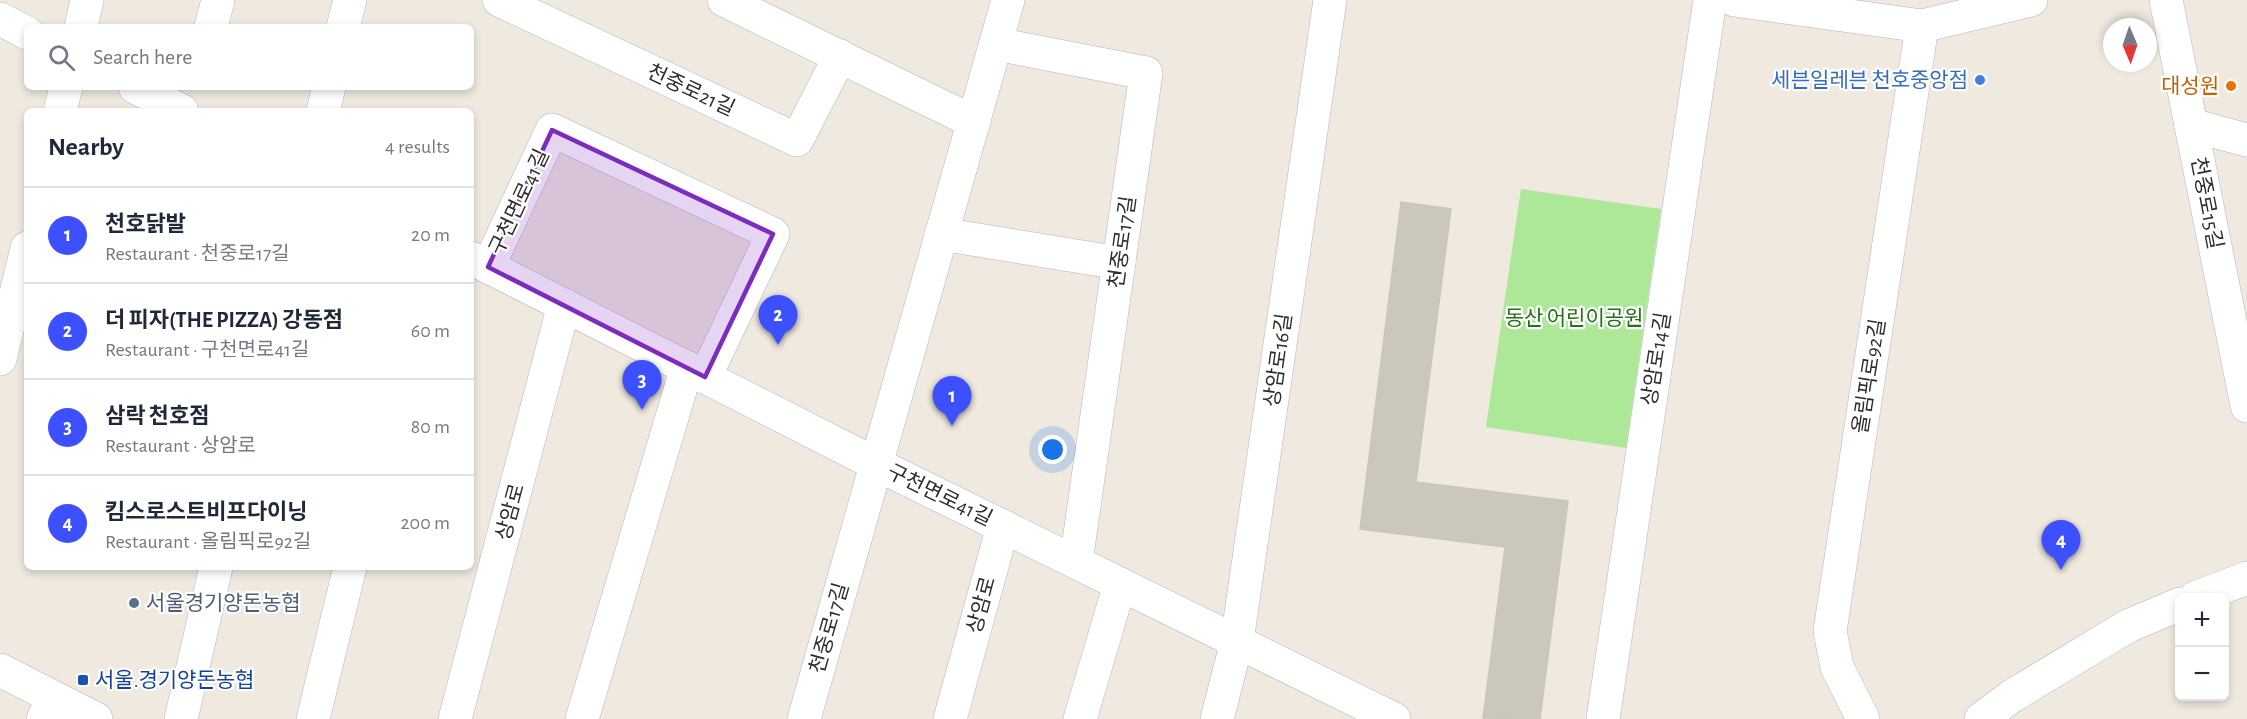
<!DOCTYPE html>
<html lang="en">
<head>
<meta charset="utf-8">
<style>
  :root { --surface:#fff; --page:#f6f6f7; --text:#1f2937; --muted:#747a83; --line:#e0e1e3; --accent:#3c50ff }
  body { margin:0; font-family:"Alegreya Sans","Noto Sans KR",sans-serif; background:var(--page); color:var(--text) }
  .controls { position:absolute; right:18px; bottom:18px; display:grid; overflow:hidden; border-radius:9px; box-shadow:0 3px 9px #0003 }
  .controls button { width:54px; height:54px; display:grid; place-items:center; padding:0; border:0; border-bottom:2px solid var(--line); background:var(--surface); color:var(--text); font:30px sans-serif }
  .compass { position:absolute; left:2103px; top:18px; width:54px; height:54px; border-radius:50%; background:var(--surface); box-shadow:0 3px 9px #0003; rotate:178deg }
  .you { position:absolute; left:1053px; top:450px; width:21px; height:21px; margin:-15px; border:4px solid #fff; border-radius:50%; background:#1a73e8; box-shadow:0 0 0 9px #1a73e833 }
  .badge { display:grid; place-items:center; width:39px; height:39px; border-radius:50%; background:var(--accent); color:#fff; font-size:20px; font-weight:700 }
  .pin { position:absolute; translate:-50% -50px; filter:drop-shadow(0 2px 3px #0008) }
  .pin::after { content:''; position:absolute; top:32px; width:21px; height:18px; background:inherit; clip-path:polygon(0 0,100% 0,50% 100%) }
  .list { margin:0; padding:0; list-style:none }
  h2 { display:flex; justify-content:space-between; align-items:center; height:78px; margin:0; padding:0 24px; font-size:26px }
  h2 small { font-size:20px; font-weight:400; color:var(--muted) }
  .list li { display:grid; grid-template-columns:39px 1fr auto; gap:18px; align-items:center; box-sizing:border-box; height:96px; padding:0 24px; border-top:2px solid var(--line) }
  .list b { display:block; font-size:22px; white-space:nowrap }
  .list p { margin:0; font-size:20px; white-space:nowrap; color:var(--muted) }
  .list em { font-size:20px; font-style:normal; color:var(--muted) }
  .icon { flex:none; width:33px; height:33px; fill:none; stroke:currentColor; stroke-width:2; stroke-linecap:round; stroke-linejoin:round }
  .map { position:relative; flex:none; width:2247px; height:719px; overflow:hidden }
  .search { position:absolute; background:var(--surface); box-shadow:0 3px 9px #0003; left:24px; top:24px; width:450px; height:66px; display:flex; align-items:center; gap:15px; box-sizing:border-box; padding:0 21px; border-radius:9px; color:var(--muted); font-size:22px }
  .panel { position:absolute; background:var(--surface); box-shadow:0 3px 9px #0003; left:24px; top:108px; width:450px; height:462px; border-radius:9px }
  .map>svg:first-child { display:block }
</style>
</head>
<body>
<div class="map">
<svg width="2247" height="719" viewBox="0 0 2247 719">
  <rect width="100%" height="100%" fill="#efe9df"/>
  <path fill="#ade899" d="M1521 189 1661 209 1626 448 1486 427Z"/>
  <path fill="#cbc7bd" stroke="#cbc6b8" stroke-width="1.5" d="M1401 202 1451 209 1416 482 1568 501 1540 719 1483 718 1505 547 1360 529Z"/>
  <g fill="none" stroke-linecap="round" stroke-linejoin="round">
    <defs>
      <g id="minor">
        <path d="M499 0 797 140 840 56"/>
        <path d="M724 0 974 122"/>
        <path d="M1734 0 1922 26 2031 0"/>
        <path d="M2166 0 2247 406"/>
        <path d="M0 19 27 33"/>
        <path d="M81 27 87 0"/>
        <path d="M211 27 218 0"/>
        <path d="M343 27 350 0"/>
        <path d="M996 44 1146 73 1076 562"/>
        <path d="M135 87 182 111"/>
        <path d="M60 111 66 87"/>
        <path d="M323 111 329 87"/>
        <path d="M2191 125 2247 140"/>
        <path d="M941 234 1119 263"/>
        <path d="M471 258 876 464 1394 719"/>
        <path d="M488 267 552 130 773 234 705 377"/>
        <path d="M0 359 27 248"/>
        <path d="M43 719 53 698"/>
        <path d="M181 719 216 567"/>
        <path d="M313 719 350 567"/>
        <path d="M455 719 564 305"/>
        <path d="M582 719 687 367"/>
        <path d="M804 719 1008 0"/>
        <path d="M950 719 1003 526"/>
        <path d="M1080 719 1120 584"/>
        <path d="M1217 719 1237 641 1330 0"/>
        <path d="M1603 719 1710 0"/>
        <path d="M1863 719 1837 667 1830 631 1922 26"/>
      </g>
      <g id="tertiary">
        <path d="M2195 598 2247 578"/>
        <path d="M0 670 96 719"/>
        <path d="M1981 719 2012 696 2128 626 2180 604"/>
      </g>
    </defs>
    <use href="#minor" stroke="#b3b4c1" stroke-width="34"/>
    <use href="#tertiary" stroke="#b3b4c1" stroke-width="34"/>
    <use href="#minor" stroke="#fff" stroke-width="33"/>
    <use href="#tertiary" stroke="#fff" stroke-width="33"/>
  </g>
  <path fill="#7b2cbf" fill-opacity="0.2" stroke="#7b2cbf" stroke-width="4.5" stroke-linejoin="round" d="M552 130 773 234 705 377 488 267Z"/>
  <circle fill="#3f7fe0" stroke="#fff" stroke-width="2" cx="1980" cy="80" r="6"/>
  <circle fill="#e8710a" stroke="#fff" stroke-width="2" cx="2231" cy="86" r="6"/>
  <circle fill="#5c6f8a" stroke="#fff" stroke-width="2" cx="134" cy="603" r="6"/>
  <rect fill="#1a4fb4" stroke="#fff" stroke-width="2" x="77" y="674" width="12" height="12" rx="3"/>
  <g text-anchor="middle" stroke-width="4.5" stroke-linejoin="round" paint-order="stroke">
    <g font-size="21" fill="#366cbe" stroke="#fff" text-anchor="end">
      <text x="1968" y="87">세븐일레븐 천호중앙점</text>
    </g>
    <g font-size="21" fill="#c56008" stroke="#fff" text-anchor="end">
      <text x="2219" y="93">대성원</text>
    </g>
    <g font-size="21" fill="#2d2d2d" stroke="#fff">
      <text transform="translate(691 90) rotate(25)" y="7">천중로21길</text>
      <text transform="translate(519 202) rotate(-65)" y="7">구천면로41길</text>
      <text transform="translate(2207 203) rotate(79)" y="7">천중로15길</text>
      <text transform="translate(1122 242) rotate(-82)" y="7">천중로17길</text>
      <text transform="translate(1656 359) rotate(-81)" y="7">상암로14길</text>
      <text transform="translate(1278 360) rotate(-82)" y="7">상암로16길</text>
      <text transform="translate(1869 376) rotate(-81)" y="7">올림픽로92길</text>
      <text transform="translate(940 495) rotate(26)" y="7">구천면로41길</text>
      <text transform="translate(510 512) rotate(-75)" y="7">상암로</text>
      <text transform="translate(981 605) rotate(-75)" y="7">상암로</text>
      <text transform="translate(829 628) rotate(-74)" y="7">천중로17길</text>
    </g>
    <g font-size="21" fill="#227017" stroke="#fff">
      <text x="1574" y="325">동산 어린이공원</text>
    </g>
    <g font-size="21" fill="#4e5e75" stroke="#fff" text-anchor="start">
      <text x="146" y="610">서울경기양돈농협</text>
    </g>
    <g font-size="21" fill="#164399" stroke="#fff" text-anchor="start">
      <text x="95" y="687">서울.경기양돈농협</text>
    </g>
  </g>
</svg>
<div class="controls">
<button>+</button>
<button>−</button>
</div>
<svg class="compass" viewBox="-18 -18 36 36"><path d="M0-13l5 13h-10z" fill="#e53935"/><path d="M0 13l5-13h-10z" fill="#747a83"/></svg>
<div class="you"></div>
<div class="pin badge" style="left:952px;top:426px">1</div>
<div class="pin badge" style="left:778px;top:345px">2</div>
<div class="pin badge" style="left:642px;top:410px">3</div>
<div class="pin badge" style="left:2061px;top:570px">4</div>
<div class="search"><svg class="icon" aria-label="search" viewBox="0 0 24 24"><circle cx="10" cy="10" r="6"/><path d="M15 15l6 6"/></svg>Search here</div>
<section class="panel">
<h2>Nearby<small>4 results</small></h2>
<ul class="list">
<li><span class="badge">1</span><div><b>천호닭발</b><p>Restaurant · 천중로17길</p></div><em>20 m</em></li>
<li><span class="badge">2</span><div><b>더 피자(THE PIZZA) 강동점</b><p>Restaurant · 구천면로41길</p></div><em>60 m</em></li>
<li><span class="badge">3</span><div><b>삼락 천호점</b><p>Restaurant · 상암로</p></div><em>80 m</em></li>
<li><span class="badge">4</span><div><b>킴스로스트비프다이닝</b><p>Restaurant · 올림픽로92길</p></div><em>200 m</em></li>
</ul>
</section>
</div>
</body>
</html>
